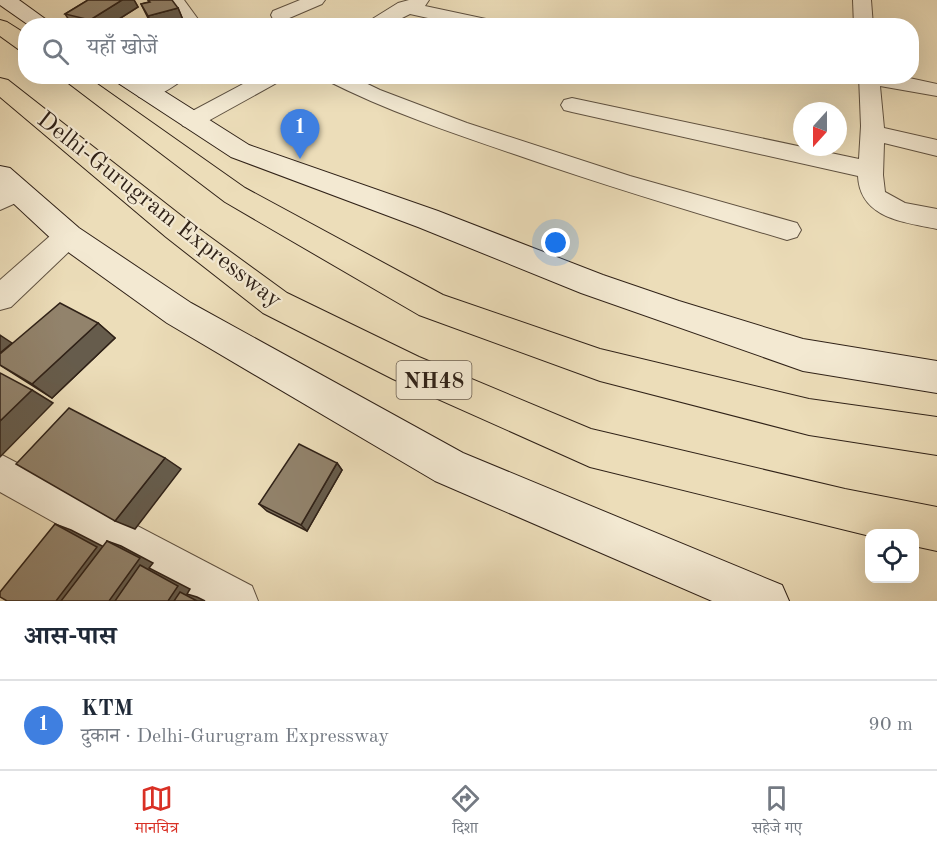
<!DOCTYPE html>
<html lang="hi">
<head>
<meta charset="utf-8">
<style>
  :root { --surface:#fff; --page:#f2f2f3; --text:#1f2937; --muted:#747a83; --line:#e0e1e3; --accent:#d93025 }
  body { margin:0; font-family:"Old Standard TT","Noto Serif Devanagari",serif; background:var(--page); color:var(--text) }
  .controls { position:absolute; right:18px; bottom:18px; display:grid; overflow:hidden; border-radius:12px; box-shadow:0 6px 24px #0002 }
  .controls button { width:54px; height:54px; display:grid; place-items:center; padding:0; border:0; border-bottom:2px solid var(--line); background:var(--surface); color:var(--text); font:30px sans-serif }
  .compass { position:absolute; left:793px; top:102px; width:54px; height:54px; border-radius:50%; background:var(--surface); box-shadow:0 6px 24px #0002; rotate:201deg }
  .you { position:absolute; left:556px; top:243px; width:21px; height:21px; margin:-15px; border:4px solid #fff; border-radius:50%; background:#1a73e8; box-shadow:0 0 0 9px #1a73e833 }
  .badge { display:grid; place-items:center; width:39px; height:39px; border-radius:50%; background:var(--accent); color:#fff; font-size:20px; font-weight:700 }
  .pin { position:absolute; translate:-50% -50px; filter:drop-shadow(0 2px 3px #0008) }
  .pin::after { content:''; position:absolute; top:32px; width:21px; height:18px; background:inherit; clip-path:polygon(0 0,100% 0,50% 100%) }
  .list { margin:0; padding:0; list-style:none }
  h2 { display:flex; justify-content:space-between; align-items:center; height:78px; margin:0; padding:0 24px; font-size:26px }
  h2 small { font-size:20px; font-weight:400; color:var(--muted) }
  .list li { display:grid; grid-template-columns:39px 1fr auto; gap:18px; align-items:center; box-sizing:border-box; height:90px; padding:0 24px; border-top:2px solid var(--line) }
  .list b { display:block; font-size:22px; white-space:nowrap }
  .list p { margin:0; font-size:20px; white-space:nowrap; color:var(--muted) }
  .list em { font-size:20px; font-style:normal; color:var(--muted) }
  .icon { flex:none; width:33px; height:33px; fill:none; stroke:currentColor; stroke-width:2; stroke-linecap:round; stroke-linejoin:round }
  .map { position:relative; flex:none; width:937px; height:601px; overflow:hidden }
  .search { position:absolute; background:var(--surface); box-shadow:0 6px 24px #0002; left:18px; right:18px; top:18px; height:66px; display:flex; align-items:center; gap:15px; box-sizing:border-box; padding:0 21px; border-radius:24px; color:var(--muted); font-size:22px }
  .sheet { height:168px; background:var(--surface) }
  nav { display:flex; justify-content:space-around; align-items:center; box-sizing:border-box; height:84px; border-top:2px solid var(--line); background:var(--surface); font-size:16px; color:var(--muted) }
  nav a { display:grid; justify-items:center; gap:3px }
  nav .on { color:var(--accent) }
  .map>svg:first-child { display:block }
</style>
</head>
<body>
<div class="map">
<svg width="937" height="601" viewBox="0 0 937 601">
  <rect width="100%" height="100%" fill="#ecddb9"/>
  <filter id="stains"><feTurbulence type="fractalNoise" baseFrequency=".00333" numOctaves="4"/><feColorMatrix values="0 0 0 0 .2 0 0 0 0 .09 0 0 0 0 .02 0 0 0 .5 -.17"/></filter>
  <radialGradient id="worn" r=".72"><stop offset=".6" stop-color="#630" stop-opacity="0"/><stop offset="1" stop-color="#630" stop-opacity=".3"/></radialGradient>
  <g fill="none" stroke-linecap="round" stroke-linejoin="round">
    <defs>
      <g id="minor">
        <path d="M166 0H184L203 26H184Z"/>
        <path d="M300 0H325L322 4 287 19H273L271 15 273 11Z"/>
        <path d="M409 0H429L425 6 500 22 502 26H464L410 14 386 26H361L398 3Z"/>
        <path d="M853 0H871L873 26H854Z"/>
        <path d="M159 76H186L183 80C170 88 155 101 139 97L136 92 139 87Z"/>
        <path d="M258 76H285L282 80 199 126 191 128 183 126 180 121 183 116Z"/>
        <path d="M323 76H351L380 90 467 123 630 176 797 223 801 230 797 237 787 240C696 213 606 186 517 155 452 133 387 111 326 80Z"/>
        <path d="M859 76H900L937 84V96L880 86 884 128 937 140V156L884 143 883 175 885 192 905 203 937 209V229C903 222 860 218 858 176L572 112 564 110 561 105 564 100 572 98 859 159 861 126Z"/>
        <path d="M68 226 78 229 82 236 78 243 11 307 0 310V280L58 229Z"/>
        <path d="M0 454 252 586 258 601H195L0 492Z"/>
      </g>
      <path id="tertiary" d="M17 181 27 184 31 191 27 198 0 210V188Z"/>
      <g id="secondary">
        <path d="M0 0H19L55 26H30L0 5Z"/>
        <path d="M112 76H140L249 145 438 211 603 275 679 301 803 339 937 361V393L803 371 581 293 418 227 231 157 115 81Z"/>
        <path d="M0 166 10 168 79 228 191 303 463 453 782 585 789 601H712L435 481 167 323 57 244 0 191Z"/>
      </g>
      <g id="motorway">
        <path d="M0 20 7 22 26 34V50L18 49 0 36Z"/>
        <path d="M59 76H86L245 188 443 295 600 349 809 399 937 417V455L809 435 600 381 419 315 225 202Z"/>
        <path d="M0 78 8 80 188 221 287 293 419 357 591 429 845 489 937 507V551L914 546V534H870V536L590 467 393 379 263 313 166 237 0 97Z"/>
      </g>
    </defs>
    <use href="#minor" stroke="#5f5140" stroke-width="2"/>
    <use href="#tertiary" stroke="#5f5140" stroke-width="2"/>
    <use href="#secondary" stroke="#302218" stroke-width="2"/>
    <use href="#motorway" stroke="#302218" stroke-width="2"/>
    <use href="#minor" fill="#f3e9d2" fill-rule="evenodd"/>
    <use href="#tertiary" fill="#f3e9d2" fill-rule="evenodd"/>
    <use href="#secondary" fill="#f3e9d2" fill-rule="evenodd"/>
    <use href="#motorway" fill="#ecddb9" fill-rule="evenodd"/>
  </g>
  <g fill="#7e715d" stroke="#302218" stroke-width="1.5">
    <path d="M88 0H134L138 7 108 26H73L65 14Z"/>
    <path d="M148 0 178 8 183 20 166 26H152L141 4 149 2Z"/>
    <path d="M98 323 115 338 52 398 0 365Z"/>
    <path d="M337 463 342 470 307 531 267 511 259 504Z"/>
  </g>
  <g fill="#665c4c" stroke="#302218" stroke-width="1.5">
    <path d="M122 0H134L138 7 108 26H93L90 20Z"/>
    <path d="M178 8 183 20 166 26H153L148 16Z"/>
    <path d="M98 323 115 338 52 398 32 384Z"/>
    <path d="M0 335 12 343 0 353Z"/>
    <path d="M32 390 53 403 0 457V421Z"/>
    <path d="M165 458 181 469 135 529 115 521Z"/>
    <path d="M337 463 342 470 307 531 301 525Z"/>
    <path d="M55 524 71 530 112 551 75 601H56Z"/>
    <path d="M107 541 121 546 153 563 149 568 190 589 187 594 197 597 205 601H109Z"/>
  </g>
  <g fill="#92836c" stroke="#302218" stroke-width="1.5">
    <path d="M88 0H122L90 20 65 14Z"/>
    <path d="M148 0H172L178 8 148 16 141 4 150 2Z"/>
    <path d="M60 303 98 323 32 384 0 365V354Z"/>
    <path d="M0 373 32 390 0 421Z"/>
    <path d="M69 408 165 458 115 521 16 464Z"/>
    <path d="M299 444 337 463 301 525 259 504Z"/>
    <path d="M55 524 97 547 56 601H7L0 597V592Z"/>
    <path d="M107 541 140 558 109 601H61Z"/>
    <path d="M140 565 178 586 168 601H115Z"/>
    <path d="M180 592 197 601H174Z"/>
  </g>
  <g text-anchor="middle" stroke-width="4.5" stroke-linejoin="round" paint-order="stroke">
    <rect fill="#f3e9d2" stroke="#6a5e50" stroke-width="1.5" x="396.5" y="361" width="75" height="38" rx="4.5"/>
    <g font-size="22" font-weight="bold" fill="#302218">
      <text x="434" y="388">NH48</text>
    </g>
    <g font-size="24" fill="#302218" stroke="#f3e9d2">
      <text transform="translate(160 209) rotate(38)" y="8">Delhi-Gurugram Expressway</text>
    </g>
  </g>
  <rect width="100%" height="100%" filter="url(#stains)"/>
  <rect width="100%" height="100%" fill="url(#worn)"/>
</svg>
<div class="controls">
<button><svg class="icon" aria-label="locate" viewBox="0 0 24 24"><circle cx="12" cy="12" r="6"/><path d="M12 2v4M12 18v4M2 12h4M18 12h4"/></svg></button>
</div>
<svg class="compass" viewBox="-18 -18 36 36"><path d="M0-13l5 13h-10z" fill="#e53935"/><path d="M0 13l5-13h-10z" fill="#747a83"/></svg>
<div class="you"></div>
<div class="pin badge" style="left:300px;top:159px;background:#3f7fe0">1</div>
<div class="search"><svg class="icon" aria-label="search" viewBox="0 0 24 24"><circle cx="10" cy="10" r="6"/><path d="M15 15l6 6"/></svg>यहाँ खोजें</div>
</div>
<section class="sheet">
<h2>आस-पास<small></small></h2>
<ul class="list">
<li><span class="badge" style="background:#3f7fe0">1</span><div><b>KTM</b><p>दुकान · Delhi-Gurugram Expressway</p></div><em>90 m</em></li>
</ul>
</section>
<nav>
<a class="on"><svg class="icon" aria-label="map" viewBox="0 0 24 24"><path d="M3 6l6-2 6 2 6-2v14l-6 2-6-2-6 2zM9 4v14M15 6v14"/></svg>मानचित्र</a>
<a><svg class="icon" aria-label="directions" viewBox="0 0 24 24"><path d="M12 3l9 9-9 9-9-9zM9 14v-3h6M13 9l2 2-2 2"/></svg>दिशा</a>
<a><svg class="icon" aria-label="saved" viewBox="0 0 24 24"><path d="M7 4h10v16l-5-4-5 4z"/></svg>सहेजे गए</a>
</nav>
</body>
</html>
